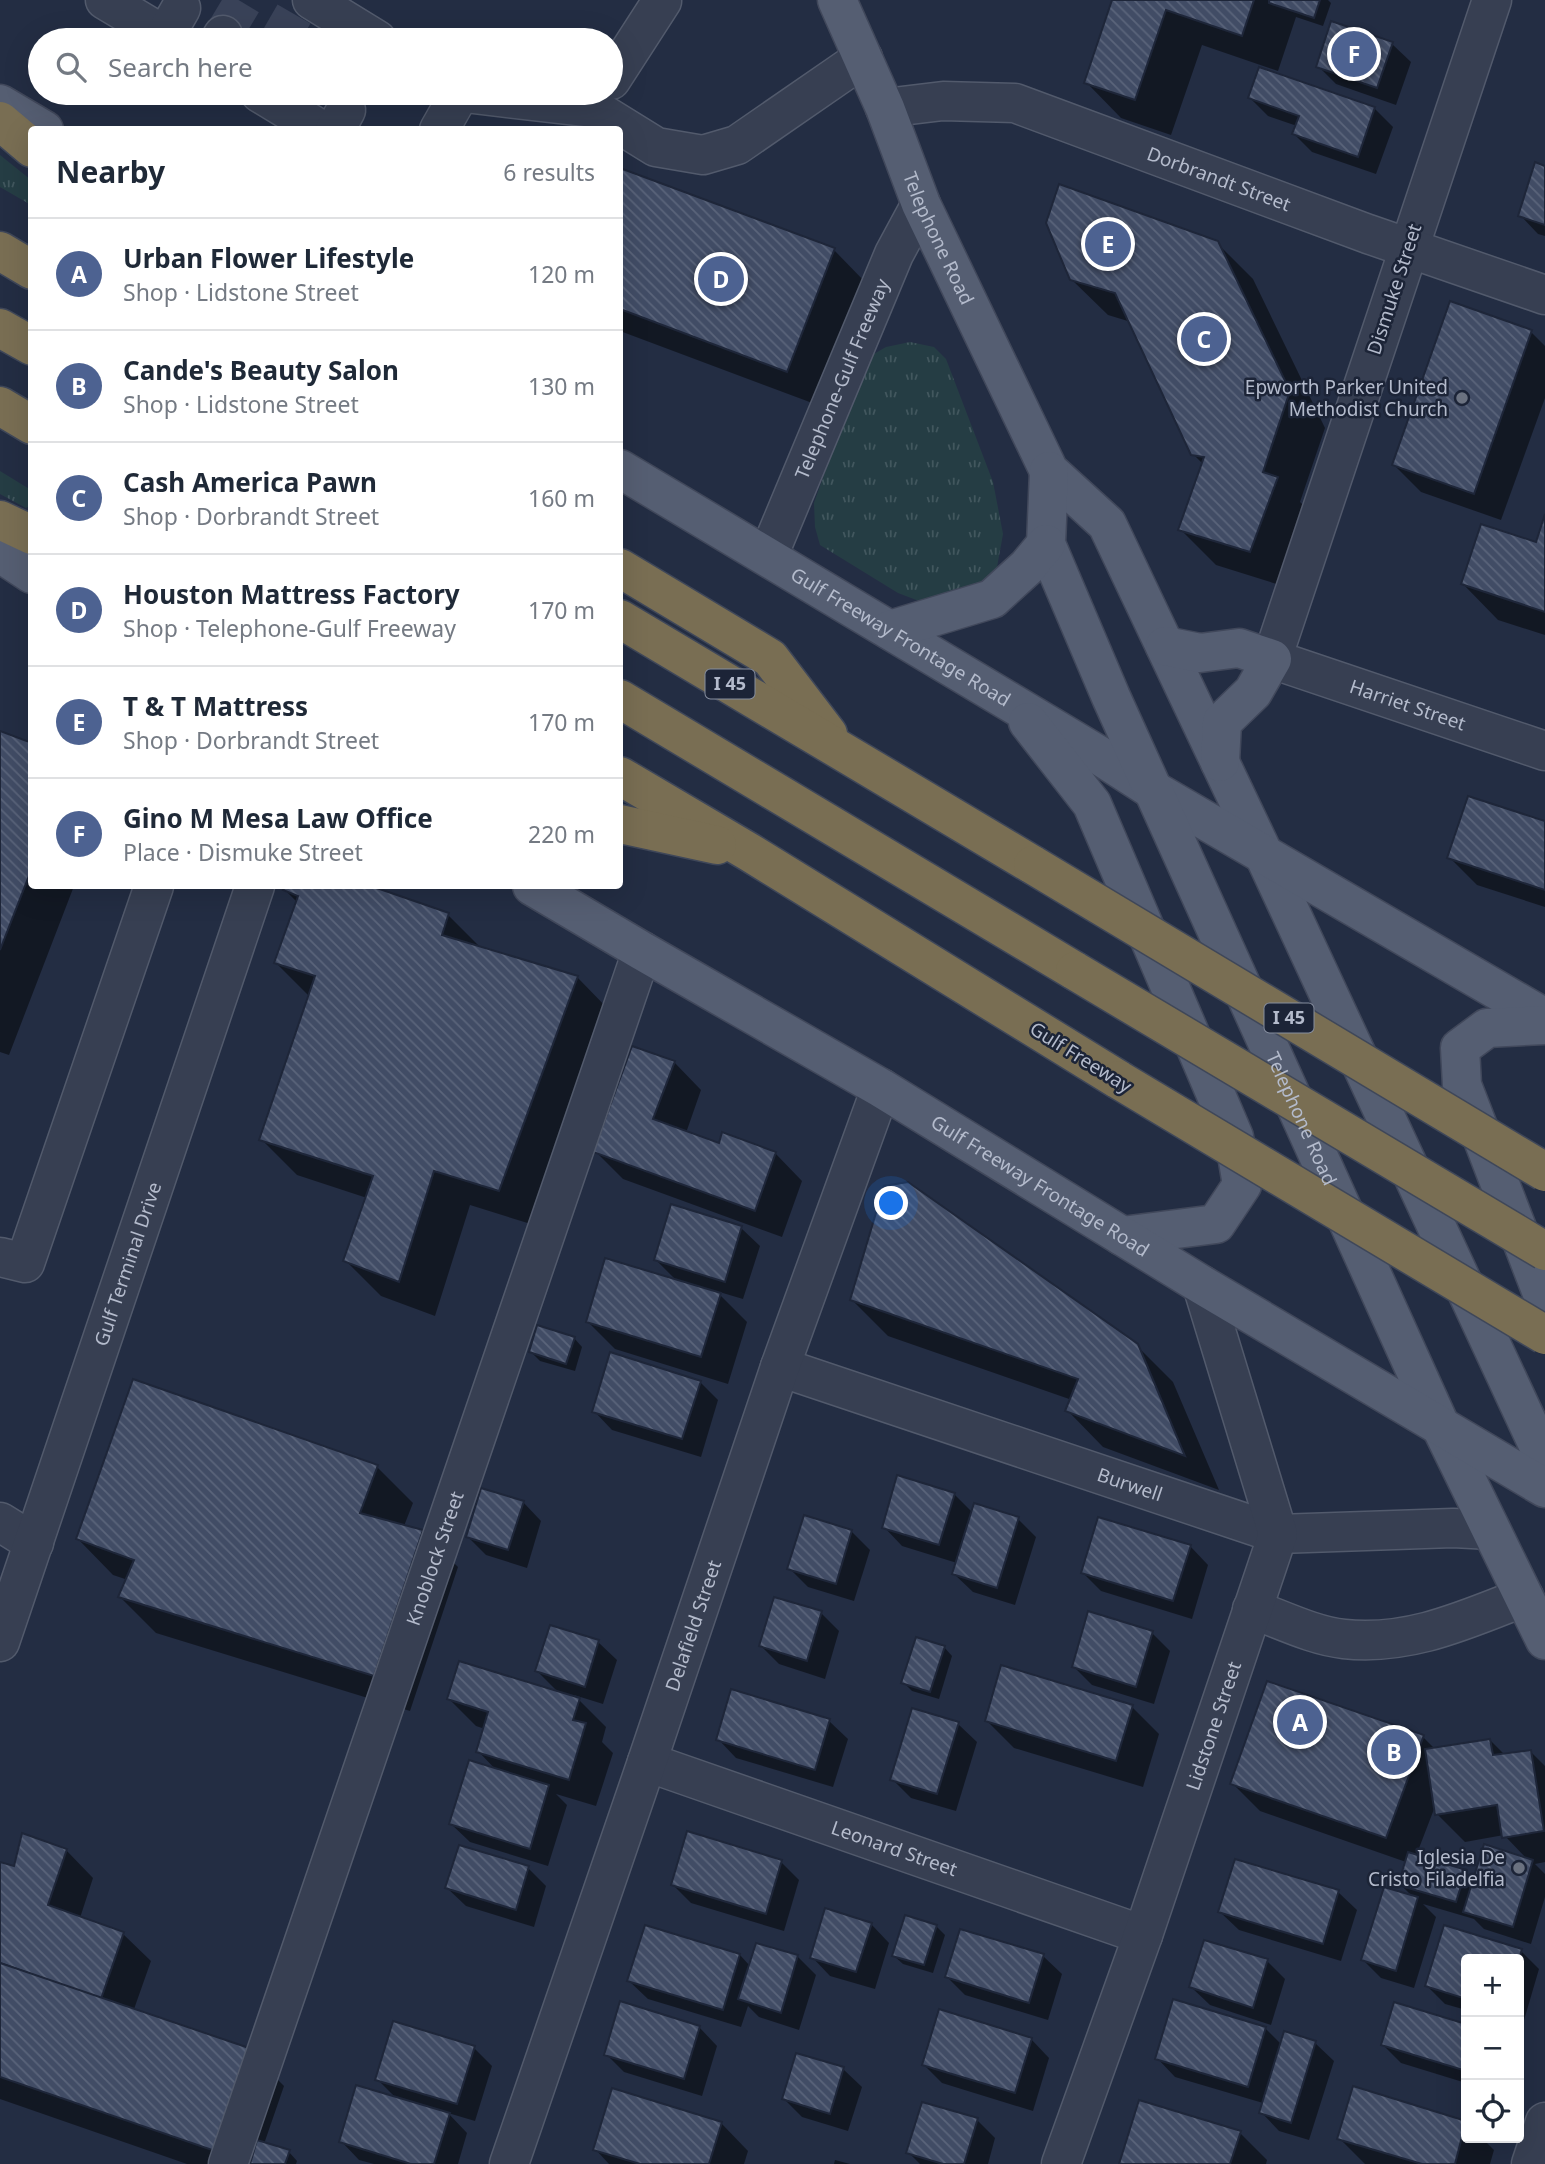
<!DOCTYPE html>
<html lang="en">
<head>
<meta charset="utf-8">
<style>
  :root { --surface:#fff; --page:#f2f2f3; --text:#1f2937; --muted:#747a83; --line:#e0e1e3; --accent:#4d6291 }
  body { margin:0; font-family:"Noto Sans",sans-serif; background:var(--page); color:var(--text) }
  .controls { position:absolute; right:21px; bottom:21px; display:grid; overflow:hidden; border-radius:7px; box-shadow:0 7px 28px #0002 }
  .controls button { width:63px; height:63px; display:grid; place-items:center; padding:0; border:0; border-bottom:2px solid var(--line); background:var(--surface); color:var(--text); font:35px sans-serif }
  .you { position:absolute; left:892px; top:1204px; width:24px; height:24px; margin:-18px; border:5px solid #fff; border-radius:50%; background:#1a73e8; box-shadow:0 0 0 10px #1a73e833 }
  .badge { display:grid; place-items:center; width:46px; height:46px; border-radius:50%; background:var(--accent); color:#fff; font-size:23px; font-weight:700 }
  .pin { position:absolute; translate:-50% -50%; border:4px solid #fff; box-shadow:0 2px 7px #0006 }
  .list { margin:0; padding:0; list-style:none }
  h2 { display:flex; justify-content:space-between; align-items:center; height:91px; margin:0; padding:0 28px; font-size:30px }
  h2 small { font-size:23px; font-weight:400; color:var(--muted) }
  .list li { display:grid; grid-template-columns:46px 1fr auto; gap:21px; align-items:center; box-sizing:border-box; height:112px; padding:0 28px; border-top:2px solid var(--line) }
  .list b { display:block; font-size:26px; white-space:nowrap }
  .list p { margin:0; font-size:23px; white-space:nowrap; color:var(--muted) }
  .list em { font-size:23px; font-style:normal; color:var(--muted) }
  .icon { flex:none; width:38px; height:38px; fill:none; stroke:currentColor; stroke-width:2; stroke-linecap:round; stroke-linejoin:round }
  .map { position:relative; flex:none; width:1545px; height:2164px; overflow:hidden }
  .search { position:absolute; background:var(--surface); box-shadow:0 7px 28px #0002; left:28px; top:28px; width:595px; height:77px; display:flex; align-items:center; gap:18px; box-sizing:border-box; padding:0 24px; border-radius:38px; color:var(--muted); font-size:26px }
  .panel { position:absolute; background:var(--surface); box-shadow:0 7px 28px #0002; left:28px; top:126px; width:595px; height:763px; border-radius:7px }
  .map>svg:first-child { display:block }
</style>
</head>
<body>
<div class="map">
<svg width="1545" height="2164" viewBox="0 0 1545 2164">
  <defs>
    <pattern id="grass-tufts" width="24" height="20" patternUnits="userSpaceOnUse" patternTransform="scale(1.75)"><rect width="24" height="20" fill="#253d44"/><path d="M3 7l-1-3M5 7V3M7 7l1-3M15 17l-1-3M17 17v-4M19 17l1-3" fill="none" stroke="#42575e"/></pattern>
    <pattern id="building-back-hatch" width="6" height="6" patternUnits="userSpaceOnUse" patternTransform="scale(1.75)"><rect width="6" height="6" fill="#414c65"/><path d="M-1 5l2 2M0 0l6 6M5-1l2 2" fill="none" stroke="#5a647a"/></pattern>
  </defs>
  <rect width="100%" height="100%" fill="#232d43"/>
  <g fill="url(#grass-tufts)">
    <path d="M0 155 31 180V205L0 187Z"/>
    <path d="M910 342 934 347 946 359 993 482 1003 534 997 567 983 586 948 601H919L898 593 820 545 815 527 814 503 865 359 886 347Z"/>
    <path d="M0 471 31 490V505L26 508 0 494Z"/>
  </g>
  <g fill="#0007" fill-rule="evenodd">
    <path d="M1114 0H1328L1331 3 1323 26 1296 17 1278 71 1202 45 1171 135 1121 118 1086 82Z"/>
    <path d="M1392 44 1411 62 1396 105 1336 84 1318 66Z"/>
    <path d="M1250 98 1374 108 1393 127 1376 174 1312 152 1294 134 1297 126 1268 116Z"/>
    <path d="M1545 168V236L1538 234 1520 215Z"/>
    <path d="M620 169 834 250 869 286 823 407 620 331Z"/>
    <path d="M1217 243 1253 279 1325 428 1300 502 1313 514 1286 587 1216 565 1180 529 1203 464 1193 454 1131 322 1108 315 1071 279Z"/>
    <path d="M1451 303 1531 332 1545 346V398L1501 520 1421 492 1394 465Z"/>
    <path d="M1545 520V635L1498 620 1463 584 1537 545Z"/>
    <path d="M0 733 32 745V886H74L9 1055 0 1052Z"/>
    <path d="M1545 823V907L1477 885 1449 857Z"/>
    <path d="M286 886H366L448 915 482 949 578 978 613 1014 534 1225 470 1205 435 1316 381 1296 345 1260 367 1198 297 1175 261 1139 310 997 276 963 297 902 285 890Z"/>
    <path d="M674 1062 701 1090 686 1133 720 1145 775 1153 802 1181 782 1237 623 1179 595 1151Z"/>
    <path d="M741 1228 760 1246 743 1299 716 1291 747 1322 728 1384 615 1349 588 1322 678 1282 656 1260Z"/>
    <path d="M852 1300 1137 1346 1173 1382 1219 1490 1103 1447 1068 1411 1072 1400 888 1336Z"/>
    <path d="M574 1338 582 1347 575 1371 540 1361 531 1352Z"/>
    <path d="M700 1382 718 1400 701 1457 612 1430 594 1411Z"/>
    <path d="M377 1467 413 1503 404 1526 422 1531 458 1567 410 1711 156 1633 120 1597 128 1580 113 1575 78 1539Z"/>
    <path d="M954 1494 973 1513 1018 1519 1036 1537 1015 1605 973 1592 954 1574 957 1563 902 1546 884 1527Z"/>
    <path d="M523 1502 541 1521 527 1568 486 1555 468 1537Z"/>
    <path d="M851 1531 870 1550 854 1601 808 1587 789 1568Z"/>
    <path d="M1190 1546 1208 1565 1192 1619 1101 1591 1083 1573Z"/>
    <path d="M821 1613 839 1631 825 1679 779 1664 761 1646Z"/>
    <path d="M1152 1633 1170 1651 1154 1704 1092 1685 1074 1667Z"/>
    <path d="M598 1642 617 1660 603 1704 574 1695 606 1727 602 1742 613 1753 596 1806 556 1794 567 1805 548 1866 470 1842 451 1824 497 1771 478 1751 485 1729 476 1726 449 1699 560 1694 537 1671Z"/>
    <path d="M944 1647 952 1656 939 1699 912 1691 903 1682Z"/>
    <path d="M1132 1707 1159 1734 1143 1787 1014 1748 986 1720Z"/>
    <path d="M829 1721 848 1739 833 1787 736 1758 718 1739Z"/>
    <path d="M958 1724 977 1742 956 1811 911 1798 892 1779Z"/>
    <path d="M1423 1737 1435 1749 1490 1740 1505 1755 1531 1752 1545 1766V1862L1535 1864 1545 1874V1897L1531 1944 1484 1929 1474 1919 1423 1904 1436 1917 1414 1988 1381 1978 1363 1960 1413 1897 1400 1884 1406 1862 1260 1811 1232 1783ZM1436 1804 1437 1814 1465 1842 1504 1835 1527 1859 1474 1881 1465 1871 1416 1856Z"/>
    <path d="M66 1850 93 1878 80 1918 123 1934 151 1961 133 2012 248 2050 284 2086 264 2144 289 2152 297 2161 296 2164H187L0 2099V1864L15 1869Z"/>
    <path d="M781 1862 799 1880 784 1931 691 1903 673 1885Z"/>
    <path d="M528 1868 546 1886 534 1927 466 1906 447 1888Z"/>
    <path d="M1338 1892 1357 1910 1341 1961 1239 1930 1220 1912Z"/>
    <path d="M871 1924 889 1943 875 1989 830 1976 812 1957Z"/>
    <path d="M936 1926 945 1935 933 1973 903 1964 894 1956Z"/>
    <path d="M1445 1928 1521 1951 1539 1969 1522 2027 1519 2026V1959H1466V2010L1445 2004 1427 1986Z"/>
    <path d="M757 1945 798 1957 816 1975 799 2030 759 2017 748 2006 741 2027 648 1999 629 1981 740 1955 750 1966Z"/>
    <path d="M1043 1956 1062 1974 1048 2020 965 1995 947 1977Z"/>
    <path d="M1267 1961 1285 1979 1271 2025 1210 2005 1191 1987Z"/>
    <path d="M1395 2005 1466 2026V2083L1401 2063 1383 2045Z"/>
    <path d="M699 2027 717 2046 702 2096 624 2072 606 2054Z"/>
    <path d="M1265 2028 1282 2045 1315 2043 1334 2061 1309 2140 1279 2131 1261 2112 1263 2103 1175 2077 1157 2058Z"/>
    <path d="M1031 2039 1049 2058 1033 2111 942 2083 924 2065Z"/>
    <path d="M474 2048 492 2066 475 2121 448 2113 467 2133 458 2164H374L359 2160 341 2141 397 2099 377 2079Z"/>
    <path d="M843 2069 862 2087 848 2131 802 2117 784 2099Z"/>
    <path d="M1355 2089 1466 2122V2138H1482L1494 2150 1490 2164H1365L1339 2138Z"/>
    <path d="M977 2120 995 2138 988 2164H920L908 2152Z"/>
    <path d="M721 2123 748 2151 744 2164H609L595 2149Z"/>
    <path d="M1240 2133 1267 2160 1266 2164H1122Z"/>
    <path d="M835 2160 850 2164H834Z"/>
  </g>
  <g fill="url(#building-back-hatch)" stroke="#1e2639" stroke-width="2">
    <path d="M1112 0H1254L1242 36 1166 10 1135 100 1084 83Z"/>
    <path d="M1269 0H1320L1314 18 1269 3Z"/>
    <path d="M1331 21 1393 42 1377 88 1316 67Z"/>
    <path d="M1259 67 1375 107 1358 157 1292 134 1299 116 1248 98Z"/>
    <path d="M1535 162 1545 166V225L1518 216Z"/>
    <path d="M620 168 835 248 787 372 620 309Z"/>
    <path d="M1059 184 1218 241 1290 391 1263 472 1278 477 1250 552 1178 530 1204 457 1191 455 1115 293 1070 280 1046 223Z"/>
    <path d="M1450 301 1532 330 1474 494 1392 465Z"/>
    <path d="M1545 514V612L1461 584 1481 524 1536 542Z"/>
    <path d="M0 731 32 743V868L0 950Z"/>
    <path d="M1468 796 1545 821V890L1447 858Z"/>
    <path d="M285 886H371L449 913 442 935 578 976 499 1191 434 1171 399 1282 343 1261 373 1176 259 1140 315 976 274 963 298 896 283 890Z"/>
    <path d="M632 1046 675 1061 653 1119 719 1143 722 1132 776 1152 755 1211 593 1152Z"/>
    <path d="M908 1182 1138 1344 1185 1456 1065 1411 1078 1379 850 1300 884 1186Z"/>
    <path d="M671 1204 742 1226 725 1282 654 1260Z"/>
    <path d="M605 1258 721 1293 701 1357 586 1322Z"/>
    <path d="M537 1325 575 1337 566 1364 529 1352Z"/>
    <path d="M610 1352 701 1381 682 1439 592 1412Z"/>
    <path d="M133 1379 378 1465 360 1513 423 1530 374 1676 118 1597 134 1560 76 1539Z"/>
    <path d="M897 1475 955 1493 939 1545 882 1528Z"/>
    <path d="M481 1488 524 1501 508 1550 466 1537Z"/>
    <path d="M974 1503 1019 1517 997 1588 952 1574Z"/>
    <path d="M804 1515 852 1530 836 1584 787 1569Z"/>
    <path d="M1098 1517 1191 1545 1173 1601 1081 1573Z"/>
    <path d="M774 1597 822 1611 807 1661 759 1646Z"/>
    <path d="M1088 1611 1153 1631 1136 1687 1072 1667Z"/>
    <path d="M550 1625 599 1640 585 1687 535 1671Z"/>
    <path d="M916 1637 945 1646 930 1692 901 1683Z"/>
    <path d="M459 1661 580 1698 573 1720 586 1723 569 1780 476 1752 488 1712 447 1699Z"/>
    <path d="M1001 1665 1133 1705 1116 1761 985 1721Z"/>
    <path d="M1267 1681 1424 1735 1386 1838 1230 1784Z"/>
    <path d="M731 1689 830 1719 815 1770 716 1740Z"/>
    <path d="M912 1708 959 1722 937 1794 890 1780Z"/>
    <path d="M1490 1739 1493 1755 1531 1750 1544 1831 1502 1838 1497 1805 1435 1815 1425 1749Z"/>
    <path d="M469 1760 549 1785 530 1849 449 1824Z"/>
    <path d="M687 1831 782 1860 766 1914 671 1885Z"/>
    <path d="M22 1833 67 1849 48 1905 124 1932 101 1999 0 1963V1862L14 1866Z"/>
    <path d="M1484 1844 1533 1860 1513 1927 1463 1912Z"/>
    <path d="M459 1845 529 1866 516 1910 445 1888Z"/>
    <path d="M1408 1852 1466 1870 1456 1902 1398 1885Z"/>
    <path d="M1235 1859 1339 1890 1323 1944 1218 1912Z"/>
    <path d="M1384 1887 1418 1897 1396 1971 1361 1960Z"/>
    <path d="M825 1908 872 1923 856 1972 810 1958Z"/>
    <path d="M905 1915 937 1925 924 1965 892 1956Z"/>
    <path d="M645 1925 740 1954 723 2010 627 1981Z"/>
    <path d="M1444 1925 1522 1949 1519 1959H1466V1999L1425 1986Z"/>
    <path d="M960 1929 1044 1954 1029 2003 945 1977Z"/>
    <path d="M1204 1940 1268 1959 1253 2008 1189 1987Z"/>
    <path d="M756 1943 798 1955 781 2013 738 1999Z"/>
    <path d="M0 1963 249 2048 215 2151 0 2077Z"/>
    <path d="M1173 1999 1266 2027 1248 2087 1155 2059Z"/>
    <path d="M620 2001 700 2026 684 2079 604 2055Z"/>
    <path d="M1394 2002 1466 2024V2061L1463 2070 1381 2045Z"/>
    <path d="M939 2009 1032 2038 1015 2093 922 2065Z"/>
    <path d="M393 2021 475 2046 457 2104 375 2080Z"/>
    <path d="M1284 2031 1316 2041 1291 2123 1259 2113Z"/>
    <path d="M796 2053 844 2067 830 2114 782 2099Z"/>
    <path d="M356 2085 450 2113 434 2164H411L339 2142Z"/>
    <path d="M1353 2086 1466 2121 1455 2164H1422L1337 2139Z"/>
    <path d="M612 2088 722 2122 709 2164H640L593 2150Z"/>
    <path d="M1139 2100 1241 2131 1230 2164H1119Z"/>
    <path d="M922 2102 978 2118 964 2164H943L906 2153Z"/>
    <path d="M257 2140 290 2150 285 2164H250Z"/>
  </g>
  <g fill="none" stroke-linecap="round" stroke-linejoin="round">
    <g stroke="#394258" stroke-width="38" stroke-dasharray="38 19" stroke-linecap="butt">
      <path d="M223 35 244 0"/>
      <path d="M279 40 294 14"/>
    </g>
    <defs>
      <g id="minor">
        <path d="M105 0 172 40"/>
        <path d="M312 0 377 40"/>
        <path id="s1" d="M1492 0 1272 659 1545 751"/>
        <path d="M165 36 181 8"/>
        <path d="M220 40 223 35"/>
        <path d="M611 80 662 1"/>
        <path d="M260 93 321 130"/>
        <path d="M465 93 593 108 656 147 703 155 737 145 863 58"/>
        <path id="s2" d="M885 108 943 101 1015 103 1368 234 1545 295"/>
        <path d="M335 130 346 110"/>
        <path d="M439 130 460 93"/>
        <path id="s3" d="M768 556 894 254 921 204"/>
        <path d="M0 1257 25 1263 154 886"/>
        <path id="s4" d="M780 1367 1278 1534 1453 1528 1491 1530"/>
        <path d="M0 1522 34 1543"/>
        <path d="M1252 1609C1280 1619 1314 1636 1344 1639 1409 1646 1465 1620 1524 1597"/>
        <path id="s5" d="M0 1642 255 886"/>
        <path id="s6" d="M647 1762 1143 1935"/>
        <path id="s7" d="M228 2164 642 951"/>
        <path id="s8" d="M509 2164 647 1762 780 1367 881 1088"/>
        <path id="s9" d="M1061 2164 1143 1935 1278 1534 1202 1285"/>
        <path d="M1531 2164 1545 2122"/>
      </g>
      <g id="major">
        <path id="s10" d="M837 0 885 108 921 204 1049 471 1107 524 1264 855 1545 1460"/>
        <path d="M0 104 44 130"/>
        <path id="s11" d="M620 469 1097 754 1153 790 1545 1018"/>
        <path id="s12" d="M1049 471 1046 544 1111 697 1440 1425 1545 1640"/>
        <path d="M0 553 32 574"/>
        <path d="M890 630 992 599 1027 567 1046 544"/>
        <path d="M1165 646 1200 653 1239 648 1272 659 1253 692 1222 722 1220 762"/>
        <path d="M1028 722 1092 804 1234 1137 1242 1185 1216 1224 1122 1236"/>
        <path id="s13" d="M532 886 642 951 881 1088 1202 1285 1545 1488"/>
        <path d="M1545 1025 1487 1028 1460 1048 1462 1085 1545 1301"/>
      </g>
      <g id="highway">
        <path d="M0 121 32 148"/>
        <path d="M0 251 32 270"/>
        <path d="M0 328 32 346"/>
        <path d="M0 406 32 425"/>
        <path d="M0 520 32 535"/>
        <path d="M620 568 770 658 828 734"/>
        <path d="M620 619 1033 865"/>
        <path d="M620 699 1075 971"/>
        <path d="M620 776 749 852 1119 1080"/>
        <path d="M620 824 717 845"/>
      </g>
    </defs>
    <use href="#minor" stroke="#525a6c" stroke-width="41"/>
    <use href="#major" stroke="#41485b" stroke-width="41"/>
    <use href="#highway" stroke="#3f4759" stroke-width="41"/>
    <use href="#minor" stroke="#373f52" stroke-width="38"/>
    <use href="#major" stroke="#555e72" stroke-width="38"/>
    <use href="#highway" stroke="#796e53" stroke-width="38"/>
    <defs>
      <g id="highway-bridge">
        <path d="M1033 865 1545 1172"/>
        <path d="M1075 971 1545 1251"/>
        <path d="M1119 1080 1545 1335"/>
      </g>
    </defs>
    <use href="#highway-bridge" stroke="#3f4759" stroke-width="41" stroke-linecap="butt"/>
    <use href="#highway-bridge" stroke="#796e53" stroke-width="38"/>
  </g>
  <g fill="#6b7280" stroke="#1c2437" stroke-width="2.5">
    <circle cx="1462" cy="398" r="7"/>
    <circle cx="1519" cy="1868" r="7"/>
  </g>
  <g text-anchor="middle" stroke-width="5" stroke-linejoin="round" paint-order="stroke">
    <g fill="#1c2437" stroke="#868e9f" stroke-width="2">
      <rect x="705.5" y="669.5" width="49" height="29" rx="5"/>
      <rect x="1264.5" y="1003.5" width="49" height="29" rx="5"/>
    </g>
    <g font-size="18" font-weight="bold" fill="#b4bbcc">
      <text x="730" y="690">I 45</text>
      <text x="1289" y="1024">I 45</text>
    </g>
    <g font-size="19" fill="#b4bbcc" stroke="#1c2437">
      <text dy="7" stroke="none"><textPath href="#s2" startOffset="348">Dorbrandt Street</textPath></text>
      <text dy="7" stroke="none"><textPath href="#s10" startOffset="259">Telephone Road</textPath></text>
      <text transform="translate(1394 289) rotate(-72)" y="7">Dismuke Street</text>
      <text dy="7" stroke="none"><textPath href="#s3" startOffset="192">Telephone-Gulf Freeway</textPath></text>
      <text dy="7" stroke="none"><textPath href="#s11" startOffset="327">Gulf Freeway Frontage Road</textPath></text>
      <text dy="7" stroke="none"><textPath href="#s1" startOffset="838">Harriet Street</textPath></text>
      <text transform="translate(1081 1057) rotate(32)" y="7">Gulf Freeway</text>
      <text dy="7" stroke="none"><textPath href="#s12" startOffset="702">Telephone Road</textPath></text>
      <text dy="7" stroke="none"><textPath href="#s13" startOffset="590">Gulf Freeway Frontage Road</textPath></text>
      <text dy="7" stroke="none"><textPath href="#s5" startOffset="399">Gulf Terminal Drive</textPath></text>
      <text dy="7" stroke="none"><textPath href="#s4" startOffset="369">Burwell</textPath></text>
      <text dy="7" stroke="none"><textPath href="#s7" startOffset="640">Knoblock Street</textPath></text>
      <text dy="7" stroke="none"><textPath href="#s8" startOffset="569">Delafield Street</textPath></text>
      <text dy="7" stroke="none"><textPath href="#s9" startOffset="464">Lidstone Street</textPath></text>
      <text dy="7" stroke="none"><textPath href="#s6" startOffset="262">Leonard Street</textPath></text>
    </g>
    <g font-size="19" fill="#b4bbcc" stroke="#1c2437" text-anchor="end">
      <text x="1448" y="394">Epworth Parker United<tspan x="1448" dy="22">Methodist Church</tspan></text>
      <text x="1505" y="1864">Iglesia De<tspan x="1505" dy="22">Cristo Filadelfia</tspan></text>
    </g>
  </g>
</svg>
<div class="controls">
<button>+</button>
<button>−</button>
<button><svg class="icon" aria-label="locate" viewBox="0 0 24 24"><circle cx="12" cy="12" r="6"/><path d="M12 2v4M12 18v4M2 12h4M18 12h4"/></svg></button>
</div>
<div class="you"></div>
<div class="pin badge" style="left:1300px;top:1722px">A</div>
<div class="pin badge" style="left:1394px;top:1752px">B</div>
<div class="pin badge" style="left:1204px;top:339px">C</div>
<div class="pin badge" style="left:721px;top:279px">D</div>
<div class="pin badge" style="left:1108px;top:244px">E</div>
<div class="pin badge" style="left:1354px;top:54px">F</div>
<div class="search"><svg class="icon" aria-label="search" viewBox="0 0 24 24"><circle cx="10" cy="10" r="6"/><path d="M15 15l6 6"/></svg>Search here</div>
<section class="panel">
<h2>Nearby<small>6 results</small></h2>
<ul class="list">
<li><span class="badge">A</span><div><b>Urban Flower Lifestyle</b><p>Shop · Lidstone Street</p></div><em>120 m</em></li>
<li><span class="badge">B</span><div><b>Cande's Beauty Salon</b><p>Shop · Lidstone Street</p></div><em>130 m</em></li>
<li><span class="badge">C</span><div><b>Cash America Pawn</b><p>Shop · Dorbrandt Street</p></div><em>160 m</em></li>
<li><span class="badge">D</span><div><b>Houston Mattress Factory</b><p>Shop · Telephone-Gulf Freeway</p></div><em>170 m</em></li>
<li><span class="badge">E</span><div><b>T &amp; T Mattress</b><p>Shop · Dorbrandt Street</p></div><em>170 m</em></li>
<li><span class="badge">F</span><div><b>Gino M Mesa Law Office</b><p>Place · Dismuke Street</p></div><em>220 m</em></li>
</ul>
</section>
</div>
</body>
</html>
